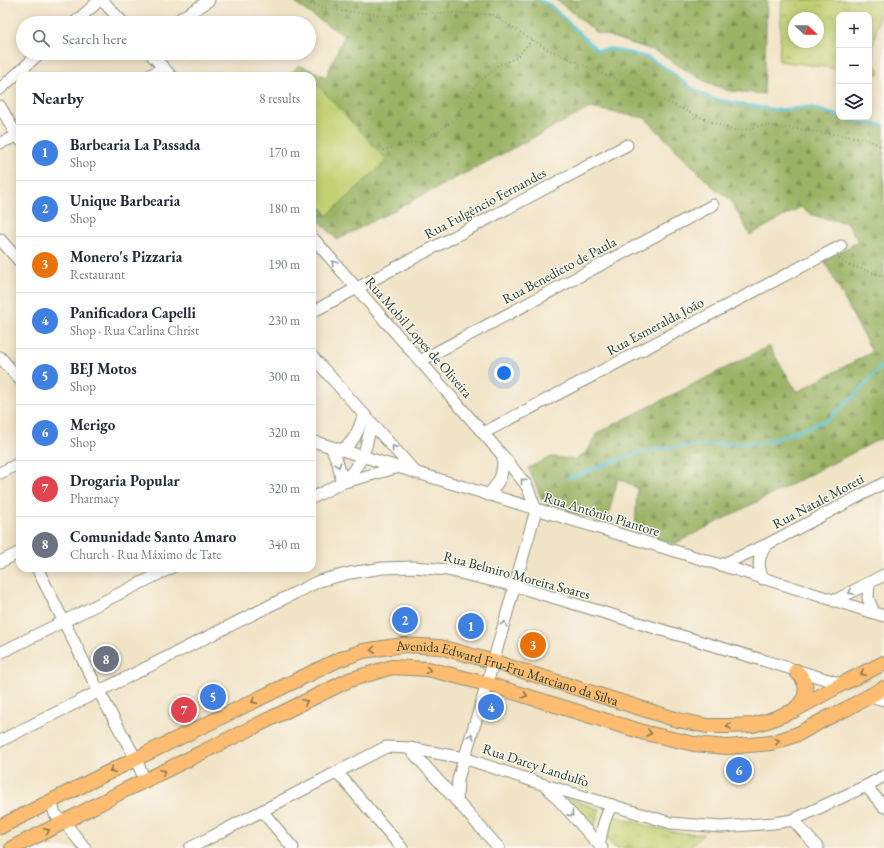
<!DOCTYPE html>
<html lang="en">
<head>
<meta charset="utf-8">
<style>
  :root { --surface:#fff; --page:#f6f6f7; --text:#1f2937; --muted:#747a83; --line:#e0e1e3; --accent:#0b8043 }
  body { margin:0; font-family:"EB Garamond",serif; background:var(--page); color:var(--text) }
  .controls { position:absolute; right:12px; top:12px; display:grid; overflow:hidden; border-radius:8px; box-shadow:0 2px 10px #0003 }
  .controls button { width:36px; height:36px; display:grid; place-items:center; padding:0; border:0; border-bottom:1px solid var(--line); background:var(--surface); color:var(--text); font:20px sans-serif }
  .compass { position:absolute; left:788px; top:12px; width:36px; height:36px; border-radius:50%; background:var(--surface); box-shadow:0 2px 10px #0003; rotate:112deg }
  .you { position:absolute; left:504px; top:373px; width:14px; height:14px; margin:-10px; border:3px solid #fff; border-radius:50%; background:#1a73e8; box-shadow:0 0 0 6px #1a73e833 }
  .badge { display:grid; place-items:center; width:26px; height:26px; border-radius:50%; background:var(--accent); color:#fff; font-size:13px; font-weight:700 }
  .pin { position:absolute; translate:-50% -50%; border:2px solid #fff; box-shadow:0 1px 4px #0006 }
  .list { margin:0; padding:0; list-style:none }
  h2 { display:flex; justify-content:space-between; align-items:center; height:52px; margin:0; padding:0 16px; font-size:17px }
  h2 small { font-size:13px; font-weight:400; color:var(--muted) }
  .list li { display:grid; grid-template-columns:26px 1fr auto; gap:12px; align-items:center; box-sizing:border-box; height:56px; padding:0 16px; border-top:1px solid var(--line) }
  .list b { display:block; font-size:15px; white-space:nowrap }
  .list p { margin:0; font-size:13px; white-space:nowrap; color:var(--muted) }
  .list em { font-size:13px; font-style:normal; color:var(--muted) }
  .icon { flex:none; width:22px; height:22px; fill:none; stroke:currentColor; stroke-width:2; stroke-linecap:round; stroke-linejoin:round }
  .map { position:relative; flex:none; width:884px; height:848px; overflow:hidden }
  .search { position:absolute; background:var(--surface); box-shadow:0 2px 10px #0003; left:16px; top:16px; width:300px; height:44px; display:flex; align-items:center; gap:10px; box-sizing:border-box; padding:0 14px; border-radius:22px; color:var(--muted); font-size:15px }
  .panel { position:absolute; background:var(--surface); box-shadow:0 2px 10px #0003; left:16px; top:72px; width:300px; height:500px; border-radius:12px }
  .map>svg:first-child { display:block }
</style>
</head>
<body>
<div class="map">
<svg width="884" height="848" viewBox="0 0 884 848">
  <defs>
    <pattern id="grass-tufts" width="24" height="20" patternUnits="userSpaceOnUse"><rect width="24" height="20" fill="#c3d173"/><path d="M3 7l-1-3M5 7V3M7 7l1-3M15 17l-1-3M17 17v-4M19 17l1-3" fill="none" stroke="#a7b464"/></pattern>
    <pattern id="forest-firs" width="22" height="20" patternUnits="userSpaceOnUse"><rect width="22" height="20" fill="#9ab365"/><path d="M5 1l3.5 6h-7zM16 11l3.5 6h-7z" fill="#7d9354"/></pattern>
  </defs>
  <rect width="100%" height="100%" fill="#fbf7ec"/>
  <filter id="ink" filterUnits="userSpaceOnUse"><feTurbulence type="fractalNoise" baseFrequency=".025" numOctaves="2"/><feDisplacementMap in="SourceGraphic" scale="8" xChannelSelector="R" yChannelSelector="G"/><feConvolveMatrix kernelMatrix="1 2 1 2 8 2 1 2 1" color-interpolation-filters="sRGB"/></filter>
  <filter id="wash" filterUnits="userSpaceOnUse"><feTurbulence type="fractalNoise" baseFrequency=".012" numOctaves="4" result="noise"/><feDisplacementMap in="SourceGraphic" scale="16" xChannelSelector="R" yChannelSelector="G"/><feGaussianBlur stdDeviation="0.9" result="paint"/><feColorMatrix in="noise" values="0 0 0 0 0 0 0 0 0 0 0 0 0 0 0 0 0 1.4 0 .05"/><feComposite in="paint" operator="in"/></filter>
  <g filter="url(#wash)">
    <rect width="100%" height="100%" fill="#f1e3c6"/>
    <g fill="url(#grass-tufts)" stroke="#718754" fill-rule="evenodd">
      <path d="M782 0H882L873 47 875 64 880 74 869 72V15H839V69L779 61ZM794 18H818V42H794Z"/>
      <path d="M563 796 600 810 593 829V835Z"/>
      <path d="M617 817 656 828 678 833 704 834 689 848H615L608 840 607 834 609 820 612 818Z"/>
    </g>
    <g fill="url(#forest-firs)" stroke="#5c784c">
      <path d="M293 0H539L550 5 597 50 612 49 647 57 669 70 689 86 712 99 777 110 810 107 839 116V117H843L868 124 884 125V437L674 544 635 531 637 488 618 478 606 524 543 502 528 468 551 457 576 459 588 451 597 433 769 346 797 392 872 352 824 260 858 242 848 223C835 220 821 219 809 213 806 212 803 209 801 207L750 235 730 199 714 188 645 118 590 108 337 240 312 213V76H287L299 65 326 77 344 36 303 9Z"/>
      <path d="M556 0H767L764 94 729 91 704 81 687 71 658 52 596 32 572 12Z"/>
    </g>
    <path fill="#c3d173" stroke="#718754" d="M312 79 387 160 328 215 312 197Z"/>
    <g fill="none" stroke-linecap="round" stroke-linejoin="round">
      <g stroke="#5cc6d7" stroke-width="3">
        <path d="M539 0 550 5 597 50 612 49 647 57 669 70 689 86 712 99 777 110 810 107 839 116"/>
        <path d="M843 117 868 124 884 125"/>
        <path d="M569 478 623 458 661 448 721 444 764 443 828 420 862 388 884 364"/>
      </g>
    </g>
  </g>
  <g filter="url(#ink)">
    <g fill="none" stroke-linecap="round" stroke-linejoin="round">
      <defs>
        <g id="minor">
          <path d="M102 0 123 23"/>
          <path d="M74 23 100 0"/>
          <path d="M173 23 204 4 209 0"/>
          <path d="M150 53 171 76"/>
          <path d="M148 76 164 68"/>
          <path d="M0 89 40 53"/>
          <path d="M0 106 17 136 20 140"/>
          <path d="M0 143 20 135"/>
          <path d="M312 237 503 456 527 486 536 510 487 684 458 779 457 801"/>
          <path d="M0 239 20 262"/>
          <path d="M312 312 627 145"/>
          <path d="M312 356 416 473"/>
          <path d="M0 357 20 380"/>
          <path d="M420 361 713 205"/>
          <path d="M483 433 841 246"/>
          <path d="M312 441 721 565 884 616"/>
          <path d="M331 447C338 461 340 468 341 483L396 468"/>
          <path d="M341 450C356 441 358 430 364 414"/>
          <path d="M0 473 20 463"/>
          <path d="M488 495C501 480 503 476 503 456"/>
          <path d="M312 498 341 483 353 471 363 457 372 423"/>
          <path d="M0 562 20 552"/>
          <path d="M721 565 766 545 884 483"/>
          <path d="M37 568 99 692 136 759 141 771 144 781"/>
          <path d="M763 579C757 564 758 558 766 545"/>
          <path d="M869 583 868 598 874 613"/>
          <path d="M834 601 884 575"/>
          <path d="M0 653 171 568"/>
          <path d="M870 696 884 700"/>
          <path d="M0 741 319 581 350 573 383 568 414 567 447 570 515 586 842 684"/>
          <path d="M409 748 499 848"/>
          <path d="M337 772 402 848"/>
          <path d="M546 786 602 848"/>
          <path d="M866 786 884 807"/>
          <path d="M51 801 55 814 64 822 85 848"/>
          <path d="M262 811 293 848"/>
          <path d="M793 820 818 848"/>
          <path d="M599 845C602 831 604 817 612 805"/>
          <path d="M190 848 386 747 409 748 464 758 545 785 671 823 721 827 774 823 793 820 866 786 884 776"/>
        </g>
        <g id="major">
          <path d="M796 671C809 683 809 696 796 708"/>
          <path id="s1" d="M0 827 113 770 338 660 363 651 403 645 440 647 494 662 678 720 707 726H728L753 725 770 720 793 711 842 684 884 663"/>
          <path d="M12 848 64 822 125 790 144 781 349 680 392 667 428 669 487 684 646 733 694 744 727 747 771 743 787 738 800 733 825 719 846 709 884 688"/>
        </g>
      </defs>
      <use href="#minor" stroke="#88907d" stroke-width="13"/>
      <use href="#major" stroke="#88907d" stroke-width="16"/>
      <g stroke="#88907d" stroke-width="1.5" stroke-dasharray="1 3" stroke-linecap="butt">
        <path d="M303 0 321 7 340 11 365 13 391 16 407 13H455L493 15 545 48 716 124 737 131 765 125 863 138 884 147"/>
        <path d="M383 150 401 145 423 141 439 131 457 117 464 102 476 85 497 66 516 58 532 40"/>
        <path d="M839 259 846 264 884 276"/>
      </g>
      <use href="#minor" stroke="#fff" stroke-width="11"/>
      <use href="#major" stroke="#febc70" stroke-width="14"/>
    </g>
    <defs><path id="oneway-chevron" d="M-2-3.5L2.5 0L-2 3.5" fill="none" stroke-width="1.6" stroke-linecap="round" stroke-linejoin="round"/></defs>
    <g stroke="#8f9e9a">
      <use href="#oneway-chevron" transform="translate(334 263) rotate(-131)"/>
      <use href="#oneway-chevron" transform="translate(394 448) rotate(-131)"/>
      <use href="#oneway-chevron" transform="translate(338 465) rotate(74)"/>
      <use href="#oneway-chevron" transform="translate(523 481) rotate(-128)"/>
      <use href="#oneway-chevron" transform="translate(851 592) rotate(153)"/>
      <use href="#oneway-chevron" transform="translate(504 624) rotate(-74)"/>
      <use href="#oneway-chevron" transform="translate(471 736) rotate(-72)"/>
      <use href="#oneway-chevron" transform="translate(571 814) rotate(48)"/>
    </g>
    <g stroke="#83764f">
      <use href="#oneway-chevron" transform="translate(373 650) rotate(172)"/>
      <use href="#oneway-chevron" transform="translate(428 670) rotate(8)"/>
      <use href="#oneway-chevron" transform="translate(863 673) rotate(153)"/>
      <use href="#oneway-chevron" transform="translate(525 695) rotate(17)"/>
      <use href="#oneway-chevron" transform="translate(254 701) rotate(154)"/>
      <use href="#oneway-chevron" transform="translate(305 702) rotate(-26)"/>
      <use href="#oneway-chevron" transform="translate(729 726) rotate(179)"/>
      <use href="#oneway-chevron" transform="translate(649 733) rotate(14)"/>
      <use href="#oneway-chevron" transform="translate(777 741) rotate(-15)"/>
      <use href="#oneway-chevron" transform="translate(112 770) rotate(154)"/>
      <use href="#oneway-chevron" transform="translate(163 772) rotate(-26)"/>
      <use href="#oneway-chevron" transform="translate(47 831) rotate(-26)"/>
    </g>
  </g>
  <g text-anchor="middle" stroke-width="3" stroke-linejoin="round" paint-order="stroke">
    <g font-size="14" fill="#1f3d34" stroke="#fbf7ec">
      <text transform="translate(485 203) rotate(-28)" y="5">Rua Fulgêncio Fernandes</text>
      <text transform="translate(559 270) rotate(-28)" y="5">Rua Benedicto de Paula</text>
      <text transform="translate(655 326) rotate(-28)" y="5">Rua Esmeralda João</text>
      <text transform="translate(419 337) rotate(49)" y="5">Rua Mobil Lopes de Oliveira</text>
      <text transform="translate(818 501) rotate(-28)" y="5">Rua Natale Moreti</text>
      <text transform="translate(602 514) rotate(17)" y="5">Rua Antônio Piantore</text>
      <text transform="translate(517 575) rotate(15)" y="5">Rua Belmiro Moreira Soares</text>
      <text dy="5" stroke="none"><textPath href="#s1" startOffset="552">Avenida Edward Fru-Fru Marciano da Silva</textPath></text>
      <text transform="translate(536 765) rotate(18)" y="5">Rua Darcy Landulfo</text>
    </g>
  </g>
</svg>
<div class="controls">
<button>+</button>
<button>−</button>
<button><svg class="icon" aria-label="layers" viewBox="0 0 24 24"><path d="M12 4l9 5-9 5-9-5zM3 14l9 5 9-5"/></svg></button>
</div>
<svg class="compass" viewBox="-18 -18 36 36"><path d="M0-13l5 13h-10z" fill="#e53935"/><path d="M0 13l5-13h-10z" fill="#747a83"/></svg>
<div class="you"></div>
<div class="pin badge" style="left:471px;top:626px;background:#3f7fe0">1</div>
<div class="pin badge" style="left:405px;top:620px;background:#3f7fe0">2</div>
<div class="pin badge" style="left:533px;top:645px;background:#e8710a">3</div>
<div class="pin badge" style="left:491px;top:707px;background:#3f7fe0">4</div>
<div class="pin badge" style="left:213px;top:697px;background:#3f7fe0">5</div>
<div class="pin badge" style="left:739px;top:770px;background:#3f7fe0">6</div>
<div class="pin badge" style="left:184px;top:710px;background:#e0444e">7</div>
<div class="pin badge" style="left:106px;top:659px;background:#6b7280">8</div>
<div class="search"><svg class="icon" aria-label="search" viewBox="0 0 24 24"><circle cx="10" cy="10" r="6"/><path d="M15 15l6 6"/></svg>Search here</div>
<section class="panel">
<h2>Nearby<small>8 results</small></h2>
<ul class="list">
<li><span class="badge" style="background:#3f7fe0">1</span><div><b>Barbearia La Passada</b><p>Shop</p></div><em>170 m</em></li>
<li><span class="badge" style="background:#3f7fe0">2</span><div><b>Unique Barbearia</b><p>Shop</p></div><em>180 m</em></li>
<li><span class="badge" style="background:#e8710a">3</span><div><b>Monero's Pizzaria</b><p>Restaurant</p></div><em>190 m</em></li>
<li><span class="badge" style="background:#3f7fe0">4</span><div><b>Panificadora Capelli</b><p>Shop · Rua Carlina Christ</p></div><em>230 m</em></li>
<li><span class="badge" style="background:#3f7fe0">5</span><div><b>BEJ Motos</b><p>Shop</p></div><em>300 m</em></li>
<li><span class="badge" style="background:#3f7fe0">6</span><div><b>Merigo</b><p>Shop</p></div><em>320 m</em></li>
<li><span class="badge" style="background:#e0444e">7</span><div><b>Drogaria Popular</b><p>Pharmacy</p></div><em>320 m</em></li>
<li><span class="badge" style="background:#6b7280">8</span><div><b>Comunidade Santo Amaro</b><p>Church · Rua Máximo de Tate</p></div><em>340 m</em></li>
</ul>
</section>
</div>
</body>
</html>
